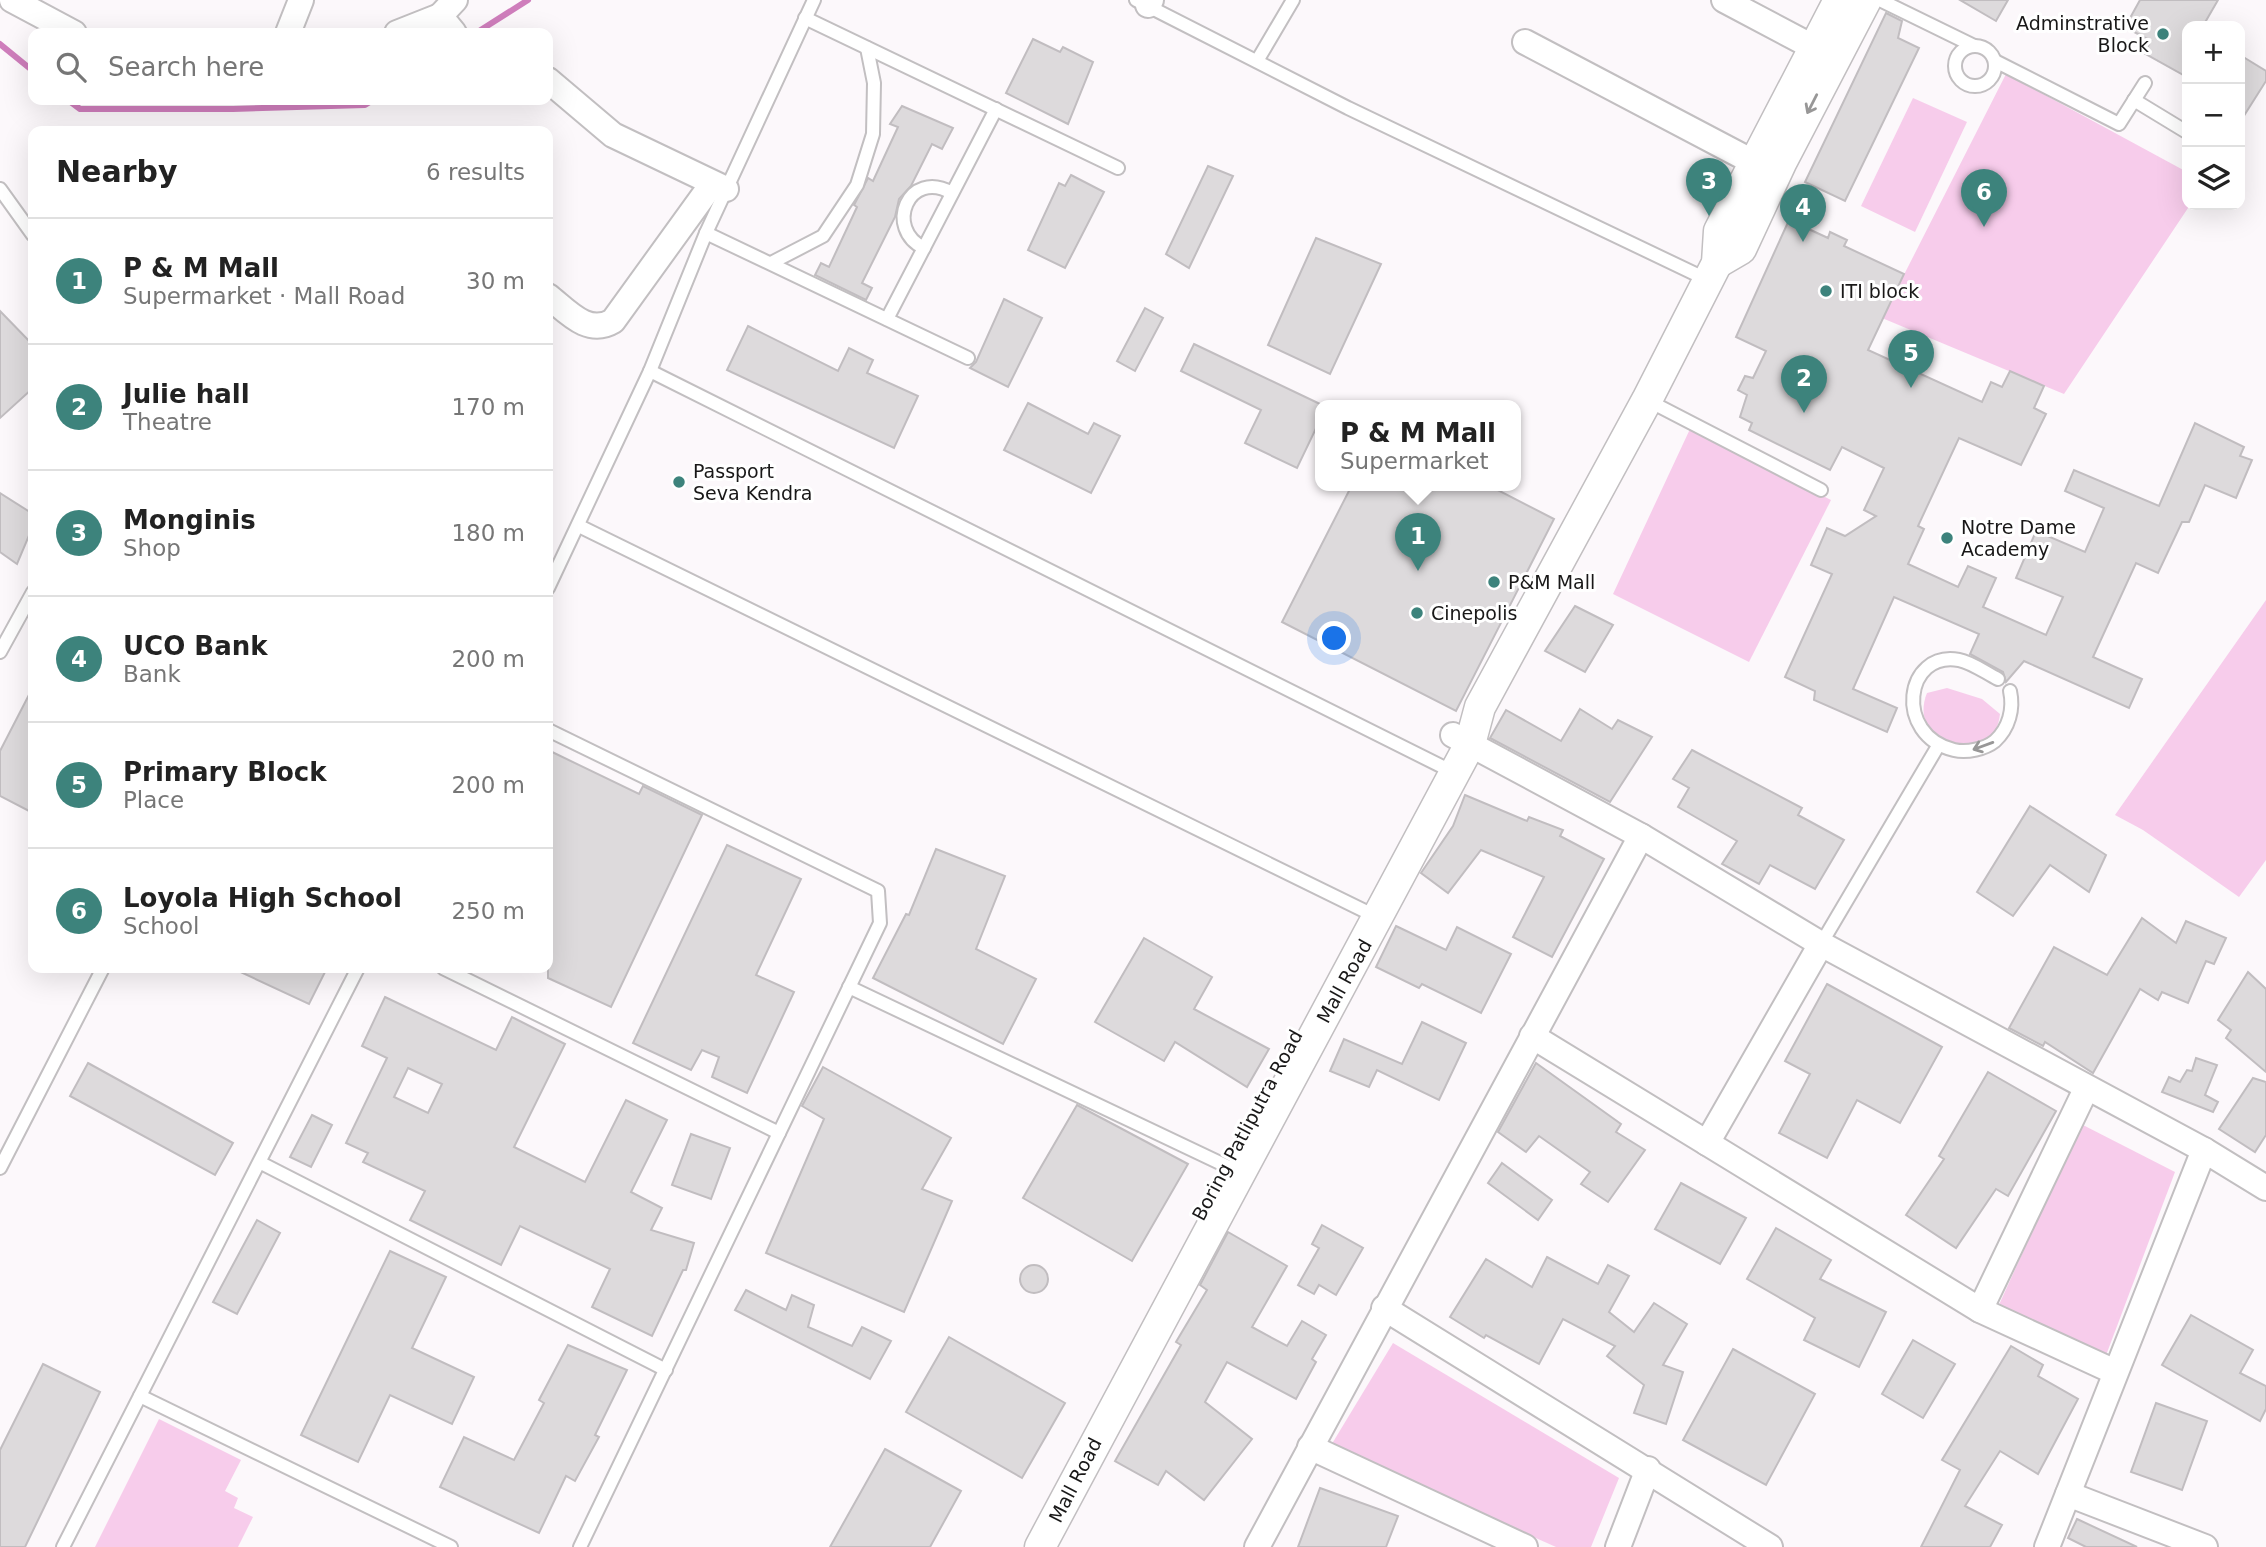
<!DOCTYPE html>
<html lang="en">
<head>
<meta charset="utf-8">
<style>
  :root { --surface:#fff; --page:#f2f2f2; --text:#222; --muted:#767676; --line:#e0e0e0; --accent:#3d837c }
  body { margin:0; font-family:"DejaVu Sans",sans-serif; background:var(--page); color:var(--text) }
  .controls { position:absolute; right:21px; top:21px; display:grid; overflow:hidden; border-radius:14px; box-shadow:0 7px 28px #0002 }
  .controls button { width:63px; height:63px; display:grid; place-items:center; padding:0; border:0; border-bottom:2px solid var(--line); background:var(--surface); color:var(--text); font:35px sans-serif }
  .you { position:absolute; left:1335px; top:639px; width:24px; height:24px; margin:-18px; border:5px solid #fff; border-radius:50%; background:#1a73e8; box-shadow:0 0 0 10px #1a73e833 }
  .badge { display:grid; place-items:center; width:46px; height:46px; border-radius:50%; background:var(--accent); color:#fff; font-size:23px; font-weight:700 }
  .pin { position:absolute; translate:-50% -58px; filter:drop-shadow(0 2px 4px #0008) }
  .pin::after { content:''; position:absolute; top:37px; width:24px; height:21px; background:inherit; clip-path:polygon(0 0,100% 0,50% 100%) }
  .popup { position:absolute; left:1315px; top:400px; width:206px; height:91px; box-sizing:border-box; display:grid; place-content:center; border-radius:14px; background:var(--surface); filter:drop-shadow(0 2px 5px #0005); font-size:23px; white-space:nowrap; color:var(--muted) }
  .popup b { font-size:26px; color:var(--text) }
  .popup::after { content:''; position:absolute; left:50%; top:100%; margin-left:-14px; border:14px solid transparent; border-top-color:var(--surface) }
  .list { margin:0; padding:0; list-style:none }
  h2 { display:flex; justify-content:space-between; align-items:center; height:91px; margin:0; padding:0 28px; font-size:30px }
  h2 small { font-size:23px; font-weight:400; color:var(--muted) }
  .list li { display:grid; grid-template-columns:46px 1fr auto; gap:21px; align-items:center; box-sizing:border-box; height:126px; padding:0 28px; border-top:2px solid var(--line) }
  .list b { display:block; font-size:26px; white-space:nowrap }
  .list p { margin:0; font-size:23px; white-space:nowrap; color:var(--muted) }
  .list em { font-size:23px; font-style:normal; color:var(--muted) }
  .icon { flex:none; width:38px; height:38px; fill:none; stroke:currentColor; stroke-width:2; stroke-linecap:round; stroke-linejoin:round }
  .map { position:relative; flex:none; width:2266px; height:1547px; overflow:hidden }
  .search { position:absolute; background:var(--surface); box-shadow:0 7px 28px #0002; left:28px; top:28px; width:525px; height:77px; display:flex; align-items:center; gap:18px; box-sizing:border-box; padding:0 24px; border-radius:14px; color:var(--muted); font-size:26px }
  .panel { position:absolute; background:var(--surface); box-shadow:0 7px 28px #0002; left:28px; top:126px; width:525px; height:847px; border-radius:14px }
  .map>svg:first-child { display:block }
</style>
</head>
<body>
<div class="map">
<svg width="2266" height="1547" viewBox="0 0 2266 1547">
  <rect width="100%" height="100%" fill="#fcf8fb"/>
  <g fill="#f7cceb">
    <path d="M2006 74 2187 172V205H2190L2064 394 1882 318Z"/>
    <path d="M1913 98 1967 122 1915 232 1861 206Z"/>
    <path d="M1690 429 1831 500 1749 662 1613 594Z"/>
    <path d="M2266 600V860L2239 897 2143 830 2115 815Z"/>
    <path d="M1947 688 1982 699 2000 714C1994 772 1905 747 1927 693Z"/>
    <path d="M2081 1124 2175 1172 2105 1358 1998 1307Z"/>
    <path d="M1393 1343 1619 1478 1591 1547H1556L1330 1447Z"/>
    <path d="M159 1419 241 1460 225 1491 238 1498 234 1508 253 1517 238 1547H95Z"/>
  </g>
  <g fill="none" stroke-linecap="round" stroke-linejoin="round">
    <g stroke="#cf7ebc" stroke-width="6">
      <path d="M476 33 528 0"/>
      <path d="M0 44 33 71"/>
      <path d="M68 100 80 109H233L365 105 373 100"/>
    </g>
  </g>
  <g fill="#dddadc" stroke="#c1bdc0" stroke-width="2" fill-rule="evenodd">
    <path d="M1960 0H2008L1996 21Z"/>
    <path d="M2140 0H2218L2203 26H2187V77L2144 53 2151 41 2125 27Z"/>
    <path d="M1886 13 1902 21 1898 38 1919 48 1845 201 1805 182Z"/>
    <path d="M1033 39 1060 52 1063 47 1093 62 1068 124 1006 93Z"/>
    <path d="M2240 55 2266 71V81L2240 122Z"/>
    <path d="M902 106 953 128 942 149 932 144 911 186 899 199 895 217 862 283 872 288 866 300 815 275 821 263 829 267 857 207 854 205 868 178 873 181 898 127 890 124Z"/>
    <path d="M1208 166 1233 176 1189 268 1166 254Z"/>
    <path d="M1071 175 1104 192 1065 268 1028 250 1059 183 1065 186Z"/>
    <path d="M1789 220 1828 238 1830 232 1847 240 1844 246 1904 274 1868 350 1982 402 1991 382 2002 387 2010 371 2044 386 2034 408 2046 414 2021 465 1959 438 1918 526 1924 529 1908 564 1958 587 1968 566 1996 578 1983 607 2046 635 2063 597 2016 578 2036 531 2085 552 2104 508 2065 491 2074 470 2159 506 2195 423 2244 447 2240 456 2252 460 2236 498 2205 485 2189 522H2182L2158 573 2136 563 2093 657 2142 679 2129 708 2024 661 2006 682 2003 672 1970 654 1979 634 1894 597 1853 689 1897 708 1887 732 1814 700 1815 691 1785 677 1832 574 1811 565 1827 528 1845 536 1876 516 1864 510 1884 468 1842 447 1830 470 1749 430 1752 423 1740 417 1747 395 1738 390 1745 376 1753 378 1766 351 1736 337Z"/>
    <path d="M1316 238 1381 264 1330 374 1268 345Z"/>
    <path d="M1004 299 1042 318 1008 387 970 368 976 362Z"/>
    <path d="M1145 308 1163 318 1135 371 1117 361Z"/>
    <path d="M0 311 33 345V388L0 418Z"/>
    <path d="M748 326 838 371 849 348 873 360 867 373 918 396 894 448 727 370Z"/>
    <path d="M1194 344 1320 404V420L1297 468 1245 443 1261 410 1181 371Z"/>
    <path d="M1028 403 1088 434 1094 423 1120 436 1091 493 1004 450Z"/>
    <path d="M1352 485H1488L1554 519 1456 711 1282 622Z"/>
    <path d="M0 493 33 514V526L17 564 0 552Z"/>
    <path d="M1575 606 1613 625 1585 672 1545 651Z"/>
    <path d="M33 687V813L0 796V751Z"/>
    <path d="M1580 709 1612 729 1618 720 1652 737 1610 802 1490 738 1506 710 1561 741Z"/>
    <path d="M548 750 639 794 643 786 702 815 611 1007 548 978Z"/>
    <path d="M1692 750 1802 808 1798 815 1844 840 1815 889 1770 865 1759 884 1722 864 1737 841 1678 807 1689 788 1673 779Z"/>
    <path d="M1465 795 1527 821 1529 817 1563 830 1560 836 1604 859 1552 957 1513 937 1544 877 1481 850 1448 893 1421 873 1453 826Z"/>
    <path d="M2030 806 2106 855 2089 892 2050 865 2013 916 1977 892Z"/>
    <path d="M727 845 801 879 756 975 794 992 747 1093 712 1077 719 1057 702 1050 691 1070 633 1043Z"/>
    <path d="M936 849 1005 876 976 949 1036 979 1003 1044 873 978 906 914 909 915Z"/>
    <path d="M2142 918 2176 943 2186 921 2226 938 2214 964 2206 961 2188 1003 2162 992 2158 1000 2140 989 2093 1073 2045 1042 2043 1046 2009 1028 2054 947 2107 975Z"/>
    <path d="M1396 926 1446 950 1457 927 1511 954 1481 1013 1422 984 1419 988 1376 967Z"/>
    <path d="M1144 938 1212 977 1194 1009 1269 1049 1247 1087 1175 1042 1164 1061 1095 1022Z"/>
    <path d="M232 968H327L309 1004Z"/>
    <path d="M2248 972 2266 989V1072L2226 1038 2231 1030 2218 1020Z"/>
    <path d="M1827 984 1942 1047 1900 1123 1857 1100 1827 1158 1779 1133 1810 1074 1785 1061Z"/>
    <path d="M385 997 496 1050 512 1017 565 1044 514 1147 585 1182 626 1100 667 1120 631 1192 662 1208 651 1230 694 1243 686 1270H683L652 1336 592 1307 610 1269 520 1226 501 1265 410 1220 425 1191 363 1162 368 1153 346 1143 387 1058 362 1046ZM408 1068 442 1084 428 1113 394 1097Z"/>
    <path d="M1422 1022 1466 1043 1439 1100 1377 1070 1369 1087 1330 1071 1344 1039 1402 1064Z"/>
    <path d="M2196 1058 2217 1065 2205 1095 2218 1102 2213 1112 2162 1092 2169 1077 2180 1082 2187 1070 2192 1071Z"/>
    <path d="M88 1063 233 1143 215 1175 70 1096Z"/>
    <path d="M1536 1063 1621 1124 1616 1132 1645 1150 1608 1202 1581 1184 1590 1172 1539 1136 1526 1152 1498 1132Z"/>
    <path d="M823 1067 951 1138 922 1189 952 1201 904 1312 766 1253 824 1119 802 1106Z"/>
    <path d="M1988 1072 2056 1111 2008 1196 1996 1189 1956 1248 1906 1215 1944 1159 1939 1156Z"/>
    <path d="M2253 1078 2266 1082V1135L2255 1152 2219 1129Z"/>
    <path d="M1077 1105 1188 1164 1132 1261 1023 1198Z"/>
    <path d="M312 1115 332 1125 311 1167 290 1157Z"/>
    <path d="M691 1134 730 1148 711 1199 672 1185Z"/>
    <path d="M1502 1163 1552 1200 1538 1220 1488 1183Z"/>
    <path d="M1681 1183 1746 1218 1720 1264 1655 1229Z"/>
    <path d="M257 1220 280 1233 237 1314 213 1302Z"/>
    <path d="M1322 1225 1363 1248 1336 1295 1319 1285 1314 1294 1298 1285 1319 1248 1312 1244Z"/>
    <path d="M1776 1228 1831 1260 1820 1279 1886 1312 1859 1367 1804 1340 1815 1318 1747 1279Z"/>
    <path d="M1228 1232 1287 1266 1252 1327 1287 1346 1302 1321 1326 1335 1312 1359 1316 1362 1296 1399 1227 1362 1205 1402 1252 1439 1204 1500 1166 1471 1158 1485 1115 1461 1181 1345 1176 1342 1207 1290 1200 1285Z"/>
    <path d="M390 1251 446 1277 412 1348 474 1377 452 1424 390 1395 358 1462 301 1435Z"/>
    <path d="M1547 1257 1598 1284 1608 1265 1629 1276 1609 1312 1634 1332 1654 1303 1687 1324 1663 1365 1683 1372 1666 1424 1634 1413 1644 1385 1607 1356 1615 1346 1563 1319 1539 1364 1486 1335 1484 1338 1450 1317 1486 1259 1532 1287Z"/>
    <circle cx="1034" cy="1279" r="14"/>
    <path d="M746 1290 786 1310 792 1295 814 1305 808 1327 852 1346 862 1327 891 1341 870 1379 735 1310Z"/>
    <path d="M2191 1315 2253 1350 2240 1373 2266 1386V1409L2260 1421 2162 1365Z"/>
    <path d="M949 1337 1065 1403 1022 1478 906 1412Z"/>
    <path d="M1913 1340 1955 1364 1923 1418 1882 1394Z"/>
    <path d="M568 1345 627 1370 595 1435 599 1437 575 1481 566 1476 539 1533 440 1487 464 1437 514 1460 544 1403 539 1400Z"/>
    <path d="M2011 1346 2043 1365 2038 1376 2078 1399 2038 1474 2000 1451 1965 1506 2002 1525 1990 1547H1921L1960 1470 1942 1460Z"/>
    <path d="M1733 1349 1815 1394 1766 1485 1683 1440Z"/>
    <path d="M43 1364 100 1392 25 1547H0V1450Z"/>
    <path d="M2156 1403 2207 1421 2182 1490 2131 1472Z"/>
    <path d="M885 1449 961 1491 930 1547H830Z"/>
    <path d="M1320 1488 1398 1516 1386 1547H1298Z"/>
    <path d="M2077 1519 2137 1547H2086L2068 1538Z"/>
  </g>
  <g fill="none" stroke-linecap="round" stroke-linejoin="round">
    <defs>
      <g id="service">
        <path d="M1136 0 1348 108 1708 280"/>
        <path d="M1880 0 1974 46"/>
        <path d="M805 18 1118 168"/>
        <circle cx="1975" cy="66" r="20"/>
        <path d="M1257 61 1293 0"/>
        <path d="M1995 61 2119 124 2145 83"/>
        <path d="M2134 100 2185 131"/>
        <path d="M0 189 33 235"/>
        <path d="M706 233 968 358"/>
        <path d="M924 248C884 229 908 168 952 193"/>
        <path d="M771 263 823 236 857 185 873 134 874 83 867 48"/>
        <path d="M887 319 996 109"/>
        <path d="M650 371 1455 773"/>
        <path d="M1647 400 1821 490"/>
        <path d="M579 526 1377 917"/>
        <path d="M548 588 650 371 706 233 814 0"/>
        <path d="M0 652 33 592"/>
        <path d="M1998 679C1986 673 1971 662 1959 660 1905 650 1893 735 1954 750 1967 753 1985 749 1995 741 2009 728 2014 709 2010 691"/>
        <path d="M548 730 878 891 880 923 580 1547"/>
        <path d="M1821 944 1938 746"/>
        <path d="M443 968 779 1133"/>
        <path d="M849 987 1239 1172"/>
        <path d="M261 1163 666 1370"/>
        <path d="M0 1168 103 968"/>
        <path d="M140 1396 451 1547"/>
        <path d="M63 1547 358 968"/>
      </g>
      <g id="minor">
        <path d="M12 0 74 33"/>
        <path d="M1724 0 1828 55"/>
        <path d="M1148 5 1151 0"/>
        <path d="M288 33 301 0"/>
        <path d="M397 33 440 16"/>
        <path d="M454 33 440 16 455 0"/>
        <path d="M1525 42 1753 162"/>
        <path d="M548 80 613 135 726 189"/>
        <path d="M548 296C568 312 588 336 613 321L712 184"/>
        <path d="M1453 735 1641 836 1821 944 2204 1150 2266 1188"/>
        <path d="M1532 1036 1980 1310 2115 1372"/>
        <path d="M1707 1143 1821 944"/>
        <path d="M1384 1308 1770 1547"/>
        <path d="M1980 1310 2086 1089"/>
        <path d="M1310 1447 1525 1547"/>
        <path d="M2068 1494 2205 1547"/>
        <path d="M1257 1547 1641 836"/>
        <path d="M1618 1547 1648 1469"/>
        <path d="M2047 1547 2204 1150"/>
      </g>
      <g id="tertiary">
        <path d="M1717 263 1741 249 1782 161 1866 0"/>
        <path d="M1040 1547 1470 744 1480 707 1647 400 1717 263 1719 231 1839 0"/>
      </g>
    </defs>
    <use href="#service" stroke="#c2bfc1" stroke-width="16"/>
    <use href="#minor" stroke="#c2bfc1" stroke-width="28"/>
    <use href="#tertiary" stroke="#c2bfc1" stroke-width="33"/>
    <use href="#service" stroke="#fff" stroke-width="12"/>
    <use href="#minor" stroke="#fff" stroke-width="24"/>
    <use href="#tertiary" stroke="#fff" stroke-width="30"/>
  </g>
  <defs><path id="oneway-shaft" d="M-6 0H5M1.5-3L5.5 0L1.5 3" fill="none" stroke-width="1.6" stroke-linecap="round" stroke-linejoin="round" transform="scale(1.75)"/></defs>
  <g stroke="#989797">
    <use href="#oneway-shaft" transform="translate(1812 104) rotate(117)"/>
    <use href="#oneway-shaft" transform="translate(1983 746) rotate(160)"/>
  </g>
  <g fill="#3d837c" stroke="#fff" stroke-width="2.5">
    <circle cx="2163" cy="34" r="7"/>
    <circle cx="1826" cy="291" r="7"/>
    <circle cx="679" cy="482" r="7"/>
    <circle cx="1947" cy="538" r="7"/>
    <circle cx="1494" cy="582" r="7"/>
    <circle cx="1417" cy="613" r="7"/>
  </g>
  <g text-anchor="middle" stroke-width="6" stroke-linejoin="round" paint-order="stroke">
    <g font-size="19" fill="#191818" stroke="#fff" text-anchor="start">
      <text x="2149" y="30" text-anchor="end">Adminstrative<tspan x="2149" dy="22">Block</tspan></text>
      <text x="1840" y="298">ITI block</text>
      <text x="693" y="478">Passport<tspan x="693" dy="22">Seva Kendra</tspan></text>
      <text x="1961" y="534">Notre Dame<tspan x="1961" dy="22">Academy</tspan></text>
      <text x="1508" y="589">P&amp;M Mall</text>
      <text x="1431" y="620">Cinepolis</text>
    </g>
    <g font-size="19" fill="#191818" stroke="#fff">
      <text transform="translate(1344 981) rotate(-61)" y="7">Mall Road</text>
      <text transform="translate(1247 1125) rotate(-62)" y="7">Boring Patliputra Road</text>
      <text transform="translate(1075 1480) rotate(-63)" y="7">Mall Road</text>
    </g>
  </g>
</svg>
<div class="controls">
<button>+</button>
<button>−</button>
<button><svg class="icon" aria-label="layers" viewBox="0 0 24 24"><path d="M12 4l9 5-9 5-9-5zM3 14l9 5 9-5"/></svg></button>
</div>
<div class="you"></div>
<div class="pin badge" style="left:1418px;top:571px">1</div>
<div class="popup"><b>P &amp; M Mall</b>Supermarket</div>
<div class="pin badge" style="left:1804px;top:413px">2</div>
<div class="pin badge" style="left:1709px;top:216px">3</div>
<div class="pin badge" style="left:1803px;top:242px">4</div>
<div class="pin badge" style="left:1911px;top:388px">5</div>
<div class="pin badge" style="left:1984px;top:227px">6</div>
<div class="search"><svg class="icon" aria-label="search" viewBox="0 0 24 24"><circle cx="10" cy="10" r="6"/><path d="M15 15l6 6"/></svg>Search here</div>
<section class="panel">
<h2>Nearby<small>6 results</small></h2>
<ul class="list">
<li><span class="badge">1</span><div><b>P &amp; M Mall</b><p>Supermarket · Mall Road</p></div><em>30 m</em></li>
<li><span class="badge">2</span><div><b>Julie hall</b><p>Theatre</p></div><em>170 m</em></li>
<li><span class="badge">3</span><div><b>Monginis</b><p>Shop</p></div><em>180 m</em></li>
<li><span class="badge">4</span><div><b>UCO Bank</b><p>Bank</p></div><em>200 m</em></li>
<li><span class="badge">5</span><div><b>Primary Block</b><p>Place</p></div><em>200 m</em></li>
<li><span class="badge">6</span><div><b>Loyola High School</b><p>School</p></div><em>250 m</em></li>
</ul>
</section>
</div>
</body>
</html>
